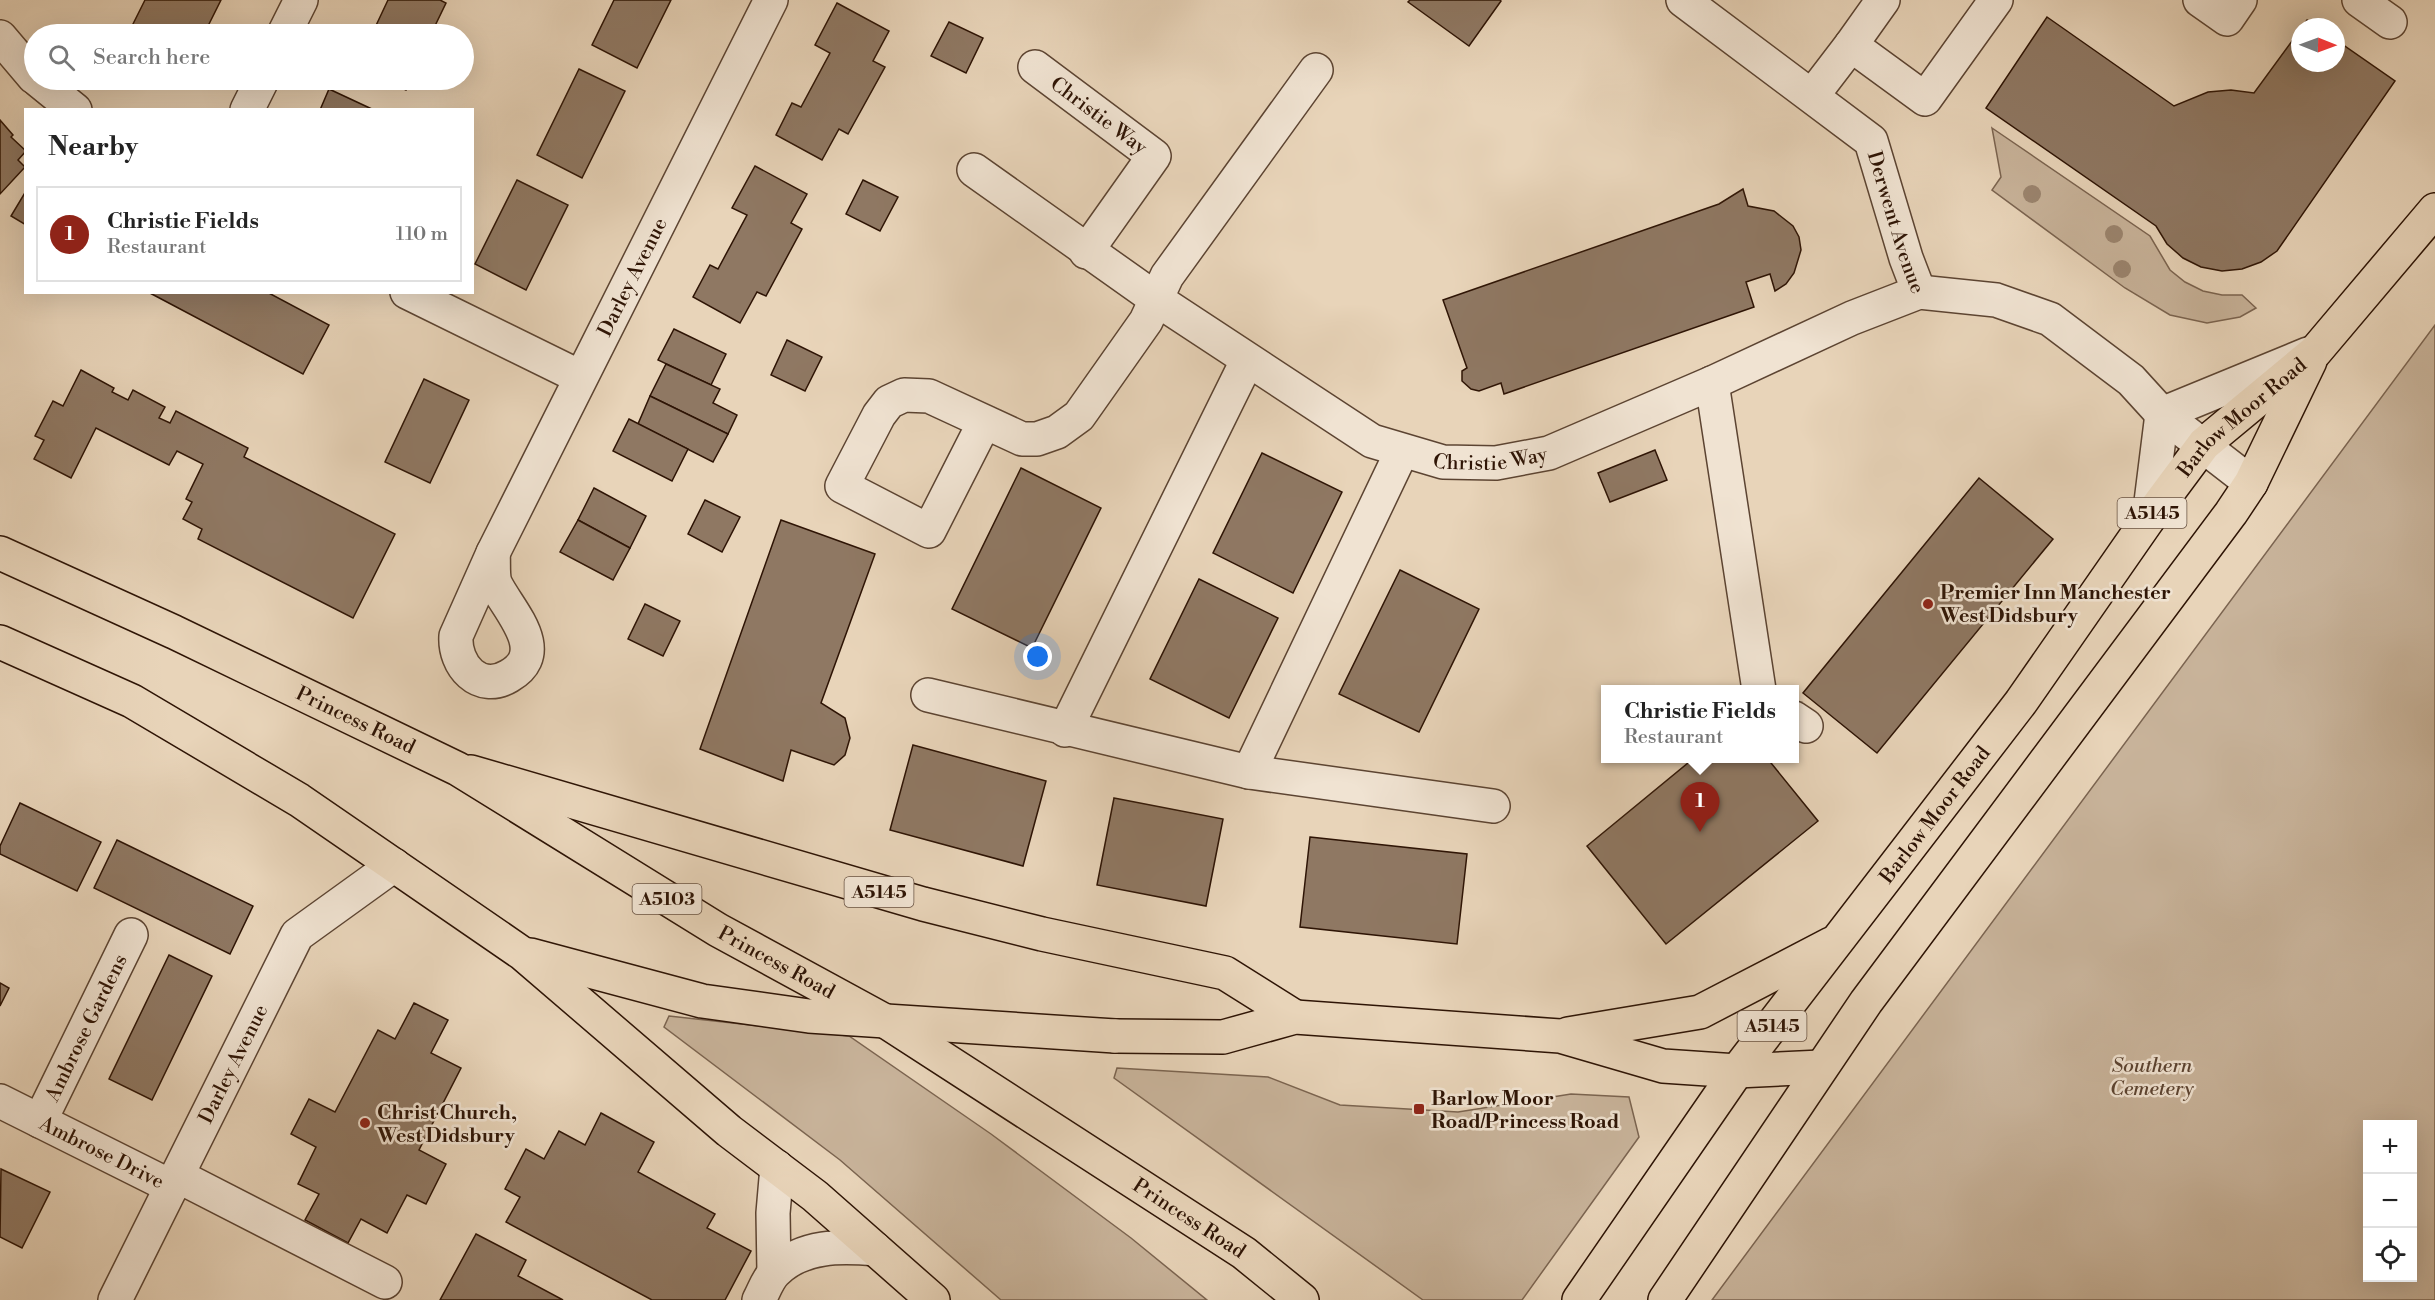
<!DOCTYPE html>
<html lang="en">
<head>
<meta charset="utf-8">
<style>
  :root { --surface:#fff; --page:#f2f2f2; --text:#222; --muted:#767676; --line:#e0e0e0; --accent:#8f2418 }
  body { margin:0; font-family:"Libre Bodoni",serif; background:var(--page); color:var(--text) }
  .controls { position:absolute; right:18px; bottom:18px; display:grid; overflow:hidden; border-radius:0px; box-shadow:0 6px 24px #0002 }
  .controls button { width:54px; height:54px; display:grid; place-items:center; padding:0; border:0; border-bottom:2px solid var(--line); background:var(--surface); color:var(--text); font:30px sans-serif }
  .compass { position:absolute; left:2291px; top:18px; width:54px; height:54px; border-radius:50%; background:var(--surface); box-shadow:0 6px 24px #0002; rotate:91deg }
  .you { position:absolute; left:1038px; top:657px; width:21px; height:21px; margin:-15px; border:4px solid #fff; border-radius:50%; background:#1a73e8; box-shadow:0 0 0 9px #1a73e833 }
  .badge { display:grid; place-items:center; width:39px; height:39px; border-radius:50%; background:var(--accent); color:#fff; font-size:20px; font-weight:700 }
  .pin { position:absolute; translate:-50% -50px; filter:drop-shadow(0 2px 3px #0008) }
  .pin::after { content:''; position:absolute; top:32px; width:21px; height:18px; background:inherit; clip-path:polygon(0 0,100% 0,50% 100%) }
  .popup { position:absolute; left:1601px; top:685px; width:198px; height:78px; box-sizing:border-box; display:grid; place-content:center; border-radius:0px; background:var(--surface); filter:drop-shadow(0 2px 4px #0005); font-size:20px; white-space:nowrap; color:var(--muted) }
  .popup b { font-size:22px; color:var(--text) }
  .popup::after { content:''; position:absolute; left:50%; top:100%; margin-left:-12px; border:12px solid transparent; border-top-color:var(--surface) }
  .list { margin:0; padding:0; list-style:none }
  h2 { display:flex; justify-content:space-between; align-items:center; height:78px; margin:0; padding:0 24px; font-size:26px }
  h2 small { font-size:20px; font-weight:400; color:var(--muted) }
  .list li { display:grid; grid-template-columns:39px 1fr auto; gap:18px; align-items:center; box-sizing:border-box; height:96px; margin:0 12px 12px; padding:0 12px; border:2px solid var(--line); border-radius:0px }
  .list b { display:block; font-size:22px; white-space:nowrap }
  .list p { margin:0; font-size:20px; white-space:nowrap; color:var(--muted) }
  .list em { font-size:20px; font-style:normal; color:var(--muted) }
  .icon { flex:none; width:33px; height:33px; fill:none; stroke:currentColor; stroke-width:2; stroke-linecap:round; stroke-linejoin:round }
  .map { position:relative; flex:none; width:2435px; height:1300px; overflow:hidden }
  .search { position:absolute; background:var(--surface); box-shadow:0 6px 24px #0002; left:24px; top:24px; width:450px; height:66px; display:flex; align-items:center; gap:15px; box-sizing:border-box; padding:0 21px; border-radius:33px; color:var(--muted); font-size:22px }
  .panel { position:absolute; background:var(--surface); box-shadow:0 6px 24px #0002; left:24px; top:108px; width:450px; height:186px; border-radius:0px }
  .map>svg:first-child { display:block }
</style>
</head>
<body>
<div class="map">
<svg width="2435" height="1300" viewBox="0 0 2435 1300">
  <rect width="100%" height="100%" fill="#e8d4b9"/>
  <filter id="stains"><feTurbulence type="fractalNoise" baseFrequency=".00333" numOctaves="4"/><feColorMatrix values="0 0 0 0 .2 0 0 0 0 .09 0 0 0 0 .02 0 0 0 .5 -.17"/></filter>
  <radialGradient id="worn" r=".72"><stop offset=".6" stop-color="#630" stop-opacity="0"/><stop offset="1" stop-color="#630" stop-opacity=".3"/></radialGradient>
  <g fill="#c8b39a" stroke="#7b6450" stroke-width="1.5" fill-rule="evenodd">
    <path d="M1992 128 2150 236 2170 270 2185 282 2203 291 2222 295H2242L2256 308 2240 317 2207 323 2170 315 2125 288 1992 190 2001 177Z"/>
    <path d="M2435 325V1300H1712ZM2368 1124H2412V1278H2368Z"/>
    <path d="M669 1016 849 1036 991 1134 1131 1238 1207 1300H1001L840 1160 664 1027Z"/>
    <path d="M1117 1068 1268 1077 1340 1105 1458 1112 1571 1094 1629 1097 1639 1137 1522 1300H1423L1114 1078Z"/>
  </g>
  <g fill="#8f7863" stroke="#2e1405" stroke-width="1.5">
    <path d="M145 0H221L204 34H128Z"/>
    <path d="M388 0H440L446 3 431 34H372Z"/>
    <path d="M614 0H671L637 68 592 45Z"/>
    <path d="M1410 0H1500L1501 1 1469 46 1408 2Z"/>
    <path d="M837 3 889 31 873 61 885 67 848 134 839 129 822 160 776 135 792 103 801 107 830 53 815 45Z"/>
    <path d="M2047 17 2174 106 2208 92 2231 90 2254 93 2300 30V63H2336V40L2395 81 2277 251 2261 262 2242 269 2222 271 2201 267 2183 258 2167 244 2156 226 1986 108Z"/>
    <path d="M2307 20 2318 27H2302Z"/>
    <path d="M949 22 983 38 966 73 931 56Z"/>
    <path d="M579 69 625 91 582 178 537 155Z"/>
    <path d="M383 80H411L406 90Z"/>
    <path d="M329 89 374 110H320Z"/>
    <path d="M0 120 13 135 11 137 26 151 18 160 25 167 0 194Z"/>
    <path d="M755 166 807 194 791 223 802 229 766 296 757 292 740 323 693 297 710 265 718 269 747 215 732 208Z"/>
    <path d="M517 180 568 205 526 290 475 264Z"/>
    <path d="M863 180 898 197 880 231 846 214Z"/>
    <path d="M1743 189 1748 206 1774 211 1793 226 1799 237 1801 250 1794 273 1786 284 1775 291 1770 274 1746 282 1754 307 1504 394 1501 383 1479 391 1471 389 1462 381V371L1467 368 1443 300 1719 204Z"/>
    <path d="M26 191V225L11 216Z"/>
    <path d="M148 292H267L329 325 303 374Z"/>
    <path d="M674 329 726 354 711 385 658 360Z"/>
    <path d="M787 340 822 357 805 391 771 375Z"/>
    <path d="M666 364 720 389 713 403 737 415 728 434 650 396Z"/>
    <path d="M81 370 114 388 112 392 128 400 133 390 165 407 159 418 170 423 176 411 248 448 244 457 395 534 353 618 198 539 202 529 183 519 192 502 186 499 203 464 177 451 169 465 96 428 71 478 34 459 44 440 35 436 53 401 63 406Z"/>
    <path d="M424 379 469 400 430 483 385 462Z"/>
    <path d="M650 396 728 434 713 462 638 424Z"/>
    <path d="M629 419 688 449 672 481 613 451Z"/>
    <path d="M1655 450 1667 480 1610 502 1598 473Z"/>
    <path d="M1262 453 1342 492 1293 593 1213 553Z"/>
    <path d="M1021 468 1101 508 1032 648 952 609Z"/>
    <path d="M1979 478 2053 539 1877 753 1803 693Z"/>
    <path d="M594 488 646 516 630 548 578 520Z"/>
    <path d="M705 500 740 517 722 552 688 534Z"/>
    <path d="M578 520 630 548 613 580 560 552Z"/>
    <path d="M781 520 875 554 821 703 845 718 850 738 845 755 834 765 791 750 783 781 700 749Z"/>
    <path d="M1400 570 1479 609 1419 732 1339 694Z"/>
    <path d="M1199 579 1278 618 1229 718 1150 679Z"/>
    <path d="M645 604 680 621 663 656 628 639Z"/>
    <path d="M913 745 1046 781 1023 866 890 830Z"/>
    <path d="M1694 758H1767L1818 821 1666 944 1587 846Z"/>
    <path d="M1114 798 1223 819 1206 906 1097 885Z"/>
    <path d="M20 803 101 842 77 891 0 854V846Z"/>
    <path d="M1310 837 1467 854 1457 944 1300 927Z"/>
    <path d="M117 840 253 906 230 954 94 888Z"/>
    <path d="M169 955 212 976 152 1100 109 1079Z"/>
    <path d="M0 983 9 988 0 1006Z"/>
    <path d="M414 1003 448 1020 431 1053 461 1068 419 1150 446 1164 426 1204 407 1195 387 1233 361 1219 348 1243 305 1220 319 1194 298 1184 316 1147 291 1134 309 1099 335 1112 378 1030 395 1039Z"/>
    <path d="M601 1113 654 1142 638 1172 715 1214 707 1228 751 1251 725 1300H652L506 1222 520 1197 505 1189 526 1149 544 1159 559 1131 585 1145Z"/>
    <path d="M1 1169 50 1192 22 1248 0 1237Z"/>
    <path d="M476 1234 526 1260 518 1276 563 1300H440Z"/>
  </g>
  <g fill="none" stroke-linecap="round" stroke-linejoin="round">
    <defs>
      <g id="minor">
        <path id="s1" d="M1683 0 1871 141 1906 258 1919 292"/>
        <path d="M1883 0 1851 45 1925 99 1996 0"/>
        <path d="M2200 0 2227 19 2240 0"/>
        <path d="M2359 0 2390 22"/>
        <path d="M284 34 301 0"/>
        <path d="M0 37 34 77"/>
        <path id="s2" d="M1035 67 1154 156 1086 252"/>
        <path d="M38 80 75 110"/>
        <path d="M1812 96 1851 45"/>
        <path d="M247 110 262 80"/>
        <path id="s3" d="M974 170 1156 299 1372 441 1443 462 1496 463 1549 453 1712 383 1852 318 1919 292 1996 300 2050 319 2131 380 2162 414 2251 483"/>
        <path d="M407 292 580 377"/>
        <path d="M1712 383 1759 690"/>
        <path d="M2162 414 2308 354"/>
        <path d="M984 423 929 531 842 486 879 415 889 402 904 395 929 396 1022 439H1037L1057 432 1079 416 1146 321 1167 276 1316 70"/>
        <path d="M2149 518 2162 414"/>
        <path id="s4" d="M493 553 771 0"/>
        <path d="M493 553C494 562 492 577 496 585 509 611 551 652 509 676 479 694 454 665 456 636Z"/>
        <path d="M928 695 1249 772 1493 806"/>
        <path d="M1794 718 1806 726"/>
        <path d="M1065 730 1247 361"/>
        <path d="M1249 772 1402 451"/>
        <path id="s5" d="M0 1101 172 1187"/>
        <path id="s6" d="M40 1121 131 935"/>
        <path d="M178 1176 385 1282"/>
        <path d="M774 1272 773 1213 777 1167"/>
        <path id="s7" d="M115 1300 297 935 394 865"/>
        <path d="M759 1300C764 1291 768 1278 776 1271 803 1245 841 1246 875 1249"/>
      </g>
      <g id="major">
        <path d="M471 772 923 904 1042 934 1225 973 1295 1017"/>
        <path d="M1568 1034 1700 1012 1831 944"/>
        <path d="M1115 1036 1223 1037 1295 1017 1560 1036 1663 1066 1737 1071 1821 1067"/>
        <path id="s8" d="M1579 1300 1737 1071 2021 702 2149 518 2204 444 2315 352 2435 210"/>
        <path d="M1665 1300 1866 1002 2231 513 2251 483 2310 361"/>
      </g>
      <g id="highway">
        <path id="s9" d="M0 553 174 632 458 769 718 930 885 1021 1244 1253 1302 1300"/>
        <path d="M0 642 132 701 299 800 523 954 729 1131 815 1196 933 1300"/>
        <path d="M530 955 702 1001 809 1016 1115 1036"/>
      </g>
    </defs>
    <use href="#minor" stroke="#5c4432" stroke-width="36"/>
    <use href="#major" stroke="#2e1405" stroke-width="36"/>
    <use href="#highway" stroke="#2e1405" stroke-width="36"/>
    <use href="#minor" stroke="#f0e3d2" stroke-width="33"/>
    <use href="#major" stroke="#e8d4b9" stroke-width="33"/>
    <use href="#highway" stroke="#e8d4b9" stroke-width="33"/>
  </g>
  <g fill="#9b856f">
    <circle cx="2032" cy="194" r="9"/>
    <circle cx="2114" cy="234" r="9"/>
    <circle cx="2122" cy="269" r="9"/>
  </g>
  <g fill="#8f2418" stroke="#f0e3d2" stroke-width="2">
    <circle cx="1928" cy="604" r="6"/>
    <rect x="1413" y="1103" width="12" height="12" rx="3"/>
    <circle cx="365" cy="1123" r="6"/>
  </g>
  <g text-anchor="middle" stroke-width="5" stroke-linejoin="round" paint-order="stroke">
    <g fill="#f0e3d2" stroke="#685242" stroke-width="1.5">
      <rect x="2117.5" y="498" width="69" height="30" rx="4.5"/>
      <rect x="844.5" y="877" width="69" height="30" rx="4.5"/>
      <rect x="632.5" y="884" width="69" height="30" rx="4.5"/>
      <rect x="1737.5" y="1011" width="69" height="30" rx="4.5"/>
    </g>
    <g font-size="18" font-weight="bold" fill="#2e1405">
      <text x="2152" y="519">A5145</text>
      <text x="879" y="898">A5145</text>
      <text x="667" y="905">A5103</text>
      <text x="1772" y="1032">A5145</text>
    </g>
    <g font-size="20" fill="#2e1405" stroke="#f0e3d2">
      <text dy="7" stroke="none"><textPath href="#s2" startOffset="80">Christie Way</textPath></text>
      <text dy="7" stroke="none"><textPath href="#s1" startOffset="320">Derwent Avenue</textPath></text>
      <text dy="7" stroke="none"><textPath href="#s4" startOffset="309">Darley Avenue</textPath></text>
      <text dy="7" stroke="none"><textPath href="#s8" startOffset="1106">Barlow Moor Road</textPath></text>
      <text dy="7" stroke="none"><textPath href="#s3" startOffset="603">Christie Way</textPath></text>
      <text dy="7" stroke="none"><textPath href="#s9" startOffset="393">Princess Road</textPath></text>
      <text dy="7" stroke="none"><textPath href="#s8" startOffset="602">Barlow Moor Road</textPath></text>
      <text dy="7" stroke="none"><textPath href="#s9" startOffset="879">Princess Road</textPath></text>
      <text dy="7" stroke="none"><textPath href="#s6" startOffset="104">Ambrose Gardens</textPath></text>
      <text dy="7" stroke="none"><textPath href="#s7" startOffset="264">Darley Avenue</textPath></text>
      <text dy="7" stroke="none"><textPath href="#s5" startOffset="114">Ambrose Drive</textPath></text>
      <text dy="7" stroke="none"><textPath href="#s9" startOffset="1365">Princess Road</textPath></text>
    </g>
    <g font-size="20" font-weight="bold" fill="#2e1405" stroke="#f0e3d2" text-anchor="start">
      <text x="1940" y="599">Premier Inn Manchester<tspan x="1940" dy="23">West Didsbury</tspan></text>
      <text x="1431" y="1105">Barlow Moor<tspan x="1431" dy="23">Road/Princess Road</tspan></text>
      <text x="377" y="1119">Christ Church,<tspan x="377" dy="23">West Didsbury</tspan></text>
    </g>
    <g font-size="20" font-style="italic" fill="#5c4432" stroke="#f0e3d2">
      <text x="2152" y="1072">Southern<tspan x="2152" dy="23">Cemetery</tspan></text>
    </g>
  </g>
  <rect width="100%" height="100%" filter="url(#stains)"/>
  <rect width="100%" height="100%" fill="url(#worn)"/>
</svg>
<div class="controls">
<button>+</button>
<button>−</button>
<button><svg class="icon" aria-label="locate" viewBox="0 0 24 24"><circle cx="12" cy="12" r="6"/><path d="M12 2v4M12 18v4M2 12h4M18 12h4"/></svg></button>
</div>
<svg class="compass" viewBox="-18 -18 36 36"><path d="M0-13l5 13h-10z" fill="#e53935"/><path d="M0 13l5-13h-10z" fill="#767676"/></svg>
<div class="you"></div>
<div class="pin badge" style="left:1700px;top:832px">1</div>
<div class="popup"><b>Christie Fields</b>Restaurant</div>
<div class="search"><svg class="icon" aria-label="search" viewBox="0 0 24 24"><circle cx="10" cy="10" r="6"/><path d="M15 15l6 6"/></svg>Search here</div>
<section class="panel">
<h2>Nearby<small></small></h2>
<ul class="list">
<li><span class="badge">1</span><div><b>Christie Fields</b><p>Restaurant</p></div><em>110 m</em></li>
</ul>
</section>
</div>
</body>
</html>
